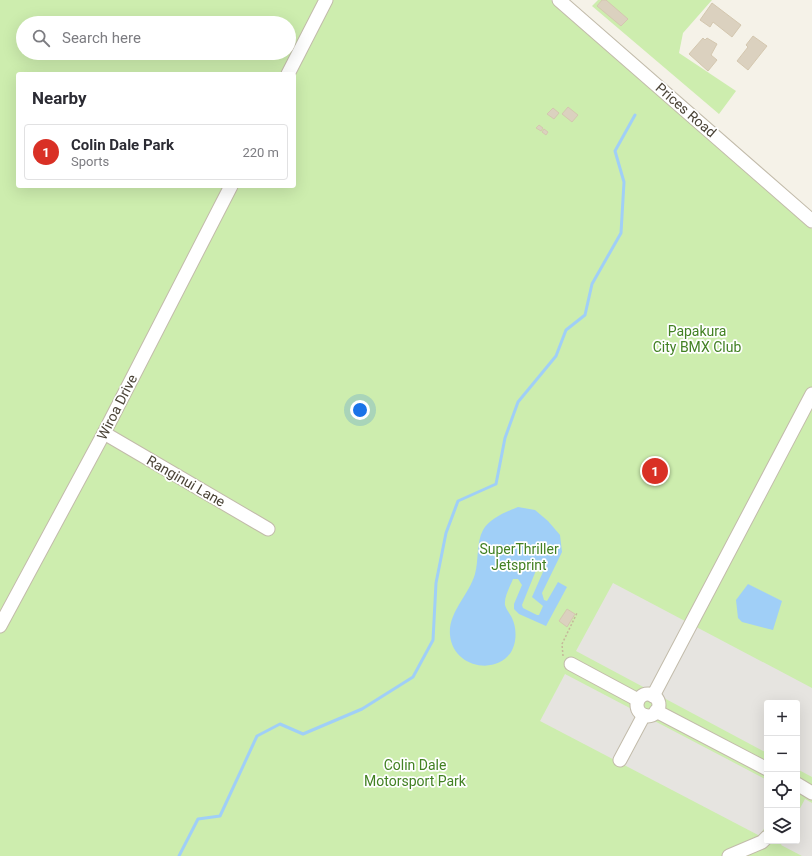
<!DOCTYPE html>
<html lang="en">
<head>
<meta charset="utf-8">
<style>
  :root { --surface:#fff; --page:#f2f2f3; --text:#2b2b33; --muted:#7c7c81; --line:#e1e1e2; --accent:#d93025 }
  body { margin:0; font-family:Roboto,sans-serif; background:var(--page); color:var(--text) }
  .controls { position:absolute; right:12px; bottom:12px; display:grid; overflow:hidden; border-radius:4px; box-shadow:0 4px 16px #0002 }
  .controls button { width:36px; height:36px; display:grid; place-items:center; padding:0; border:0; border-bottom:1px solid var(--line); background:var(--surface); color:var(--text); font:20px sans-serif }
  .you { position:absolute; left:360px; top:410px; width:14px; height:14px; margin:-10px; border:3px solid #fff; border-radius:50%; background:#1a73e8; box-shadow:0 0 0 6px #1a73e833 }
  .badge { display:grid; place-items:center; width:26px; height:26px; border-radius:50%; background:var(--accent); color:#fff; font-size:13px; font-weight:700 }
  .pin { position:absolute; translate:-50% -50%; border:2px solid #fff; box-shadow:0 1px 4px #0006 }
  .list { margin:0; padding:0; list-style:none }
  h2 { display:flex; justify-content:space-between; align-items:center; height:52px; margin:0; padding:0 16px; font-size:17px }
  h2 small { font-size:13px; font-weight:400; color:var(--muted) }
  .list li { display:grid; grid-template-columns:26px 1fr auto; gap:12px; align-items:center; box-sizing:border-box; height:56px; margin:0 8px 8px; padding:0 8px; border:1px solid var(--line); border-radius:4px }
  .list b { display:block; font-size:15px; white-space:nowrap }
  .list p { margin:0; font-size:13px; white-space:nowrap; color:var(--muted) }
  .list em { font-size:13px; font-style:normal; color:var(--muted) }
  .icon { flex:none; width:22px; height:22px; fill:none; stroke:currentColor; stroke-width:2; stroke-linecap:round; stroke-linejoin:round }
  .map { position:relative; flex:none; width:812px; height:856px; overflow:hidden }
  .search { position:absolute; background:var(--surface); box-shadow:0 4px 16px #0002; left:16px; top:16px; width:280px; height:44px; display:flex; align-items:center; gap:10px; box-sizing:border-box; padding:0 14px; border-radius:22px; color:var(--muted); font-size:15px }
  .panel { position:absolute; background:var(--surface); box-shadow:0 4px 16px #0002; left:16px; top:72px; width:280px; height:116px; border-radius:4px }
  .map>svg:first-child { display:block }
</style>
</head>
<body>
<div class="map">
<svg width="812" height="856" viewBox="0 0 812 856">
  <rect width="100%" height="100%" fill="#f5f2e8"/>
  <g fill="#cdedae" fill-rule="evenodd">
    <path d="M0 0H551L812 229V856H0ZM23 23H289V53H23ZM18 74H294V186H18ZM767 703H797V841H767Z"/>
    <path d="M598 0H712L683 33 679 53 736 91 719 114 592 6Z"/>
  </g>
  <g fill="#e6e4e0">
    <path d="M613 583 812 688V777L797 769V703H767V753L576 651Z"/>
    <path d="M565 674 767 780V823L760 836 540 721Z"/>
    <path d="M805 799 812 803V856H802L781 845 783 841H797V814Z"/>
  </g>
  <g fill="#a0cff7" fill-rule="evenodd">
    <path d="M518 507 535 510 548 521 560 535 562 552 542 593 544 600 547 601 558 582 567 587 546 626 519 614 514 609V604L522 585 518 579H513C510 587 504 596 505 605 506 609 510 614 512 618 516 626 517 639 513 648 502 676 453 670 450 635 448 612 469 595 475 574 479 560 476 543 483 530 490 518 506 512 518 507ZM544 561 546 565 532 597 543 606 539 615H537L523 608 522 605 539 563Z"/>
    <path d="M748 584 782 601 773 630 742 622 738 618 736 600Z"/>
  </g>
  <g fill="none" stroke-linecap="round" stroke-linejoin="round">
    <path stroke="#a0cff7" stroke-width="3" d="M179 856 198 819 220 816 257 736 280 724 303 734 362 709 413 677 433 640 436 583 446 533 458 501 496 484 505 438 518 402 556 356 566 330 585 315 592 284 621 233 624 182 615 151 635 115"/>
  </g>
  <g fill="#dbd1bf" stroke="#d4c7af">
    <path d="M602 0H606L628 19 621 26 597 6Z"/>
    <path d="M712 3 741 25 732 37 713 22 710 27 700 20Z"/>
    <path d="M753 36 767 46 748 70 737 61 748 47 746 45Z"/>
    <path d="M703 38 705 40 707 38 717 44 711 55 717 60 708 71 689 54Z"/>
    <path d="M568 107 578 115 572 122 562 114Z"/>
    <path d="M553 108 559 113 554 119 547 114Z"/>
    <path d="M539 125 543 128 541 131 536 128Z"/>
    <path d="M544 129 548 132 546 135 542 132Z"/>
    <path d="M567 609 575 614 567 627 559 621Z"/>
  </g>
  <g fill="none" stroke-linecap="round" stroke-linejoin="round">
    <defs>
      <g id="minor">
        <path d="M559 0 812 221"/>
        <path d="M288 74 326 0"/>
        <path d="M104 433 268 529"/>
        <path d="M0 626 104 433 231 186"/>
        <path d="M571 664 638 700"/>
        <circle cx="648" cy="705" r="11"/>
        <path d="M653 696 812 394"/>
        <path d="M656 711 767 769"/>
        <path d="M620 760 644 715"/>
        <path d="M797 784 812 793"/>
        <path d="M729 856 762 842 767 837"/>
      </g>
    </defs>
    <use href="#minor" stroke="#c2bbaa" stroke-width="15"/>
    <path stroke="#c5b89a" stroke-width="1.5" stroke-dasharray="2 2" stroke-linecap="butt" d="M563 656 562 644 577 613"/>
    <use href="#minor" stroke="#fff" stroke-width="13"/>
  </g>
  <g text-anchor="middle" stroke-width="3.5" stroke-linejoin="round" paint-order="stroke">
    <g font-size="14" fill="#4a4336" stroke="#fff">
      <text transform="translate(686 110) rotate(41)" y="5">Prices Road</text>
      <text transform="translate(117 407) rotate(-63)" y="5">Wiroa Drive</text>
      <text transform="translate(186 481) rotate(30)" y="5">Ranginui Lane</text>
    </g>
    <g font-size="14" fill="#428123" stroke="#fff">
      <text x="697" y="336">Papakura<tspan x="697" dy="16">City BMX Club</tspan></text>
      <text x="519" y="554">SuperThriller<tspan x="519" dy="16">Jetsprint</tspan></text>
      <text x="415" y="770">Colin Dale<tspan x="415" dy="16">Motorsport Park</tspan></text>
    </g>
  </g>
</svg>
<div class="controls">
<button>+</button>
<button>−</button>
<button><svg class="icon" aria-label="locate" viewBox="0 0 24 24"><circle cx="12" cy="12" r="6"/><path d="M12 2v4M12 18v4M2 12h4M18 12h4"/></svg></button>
<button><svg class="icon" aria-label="layers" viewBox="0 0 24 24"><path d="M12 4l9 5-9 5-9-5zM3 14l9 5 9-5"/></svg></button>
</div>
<div class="you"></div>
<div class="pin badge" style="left:655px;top:471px">1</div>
<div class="search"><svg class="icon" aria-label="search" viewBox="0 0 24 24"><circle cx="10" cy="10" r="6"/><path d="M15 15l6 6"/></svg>Search here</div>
<section class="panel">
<h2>Nearby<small></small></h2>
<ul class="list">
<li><span class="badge">1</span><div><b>Colin Dale Park</b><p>Sports</p></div><em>220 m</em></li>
</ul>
</section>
</div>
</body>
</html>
